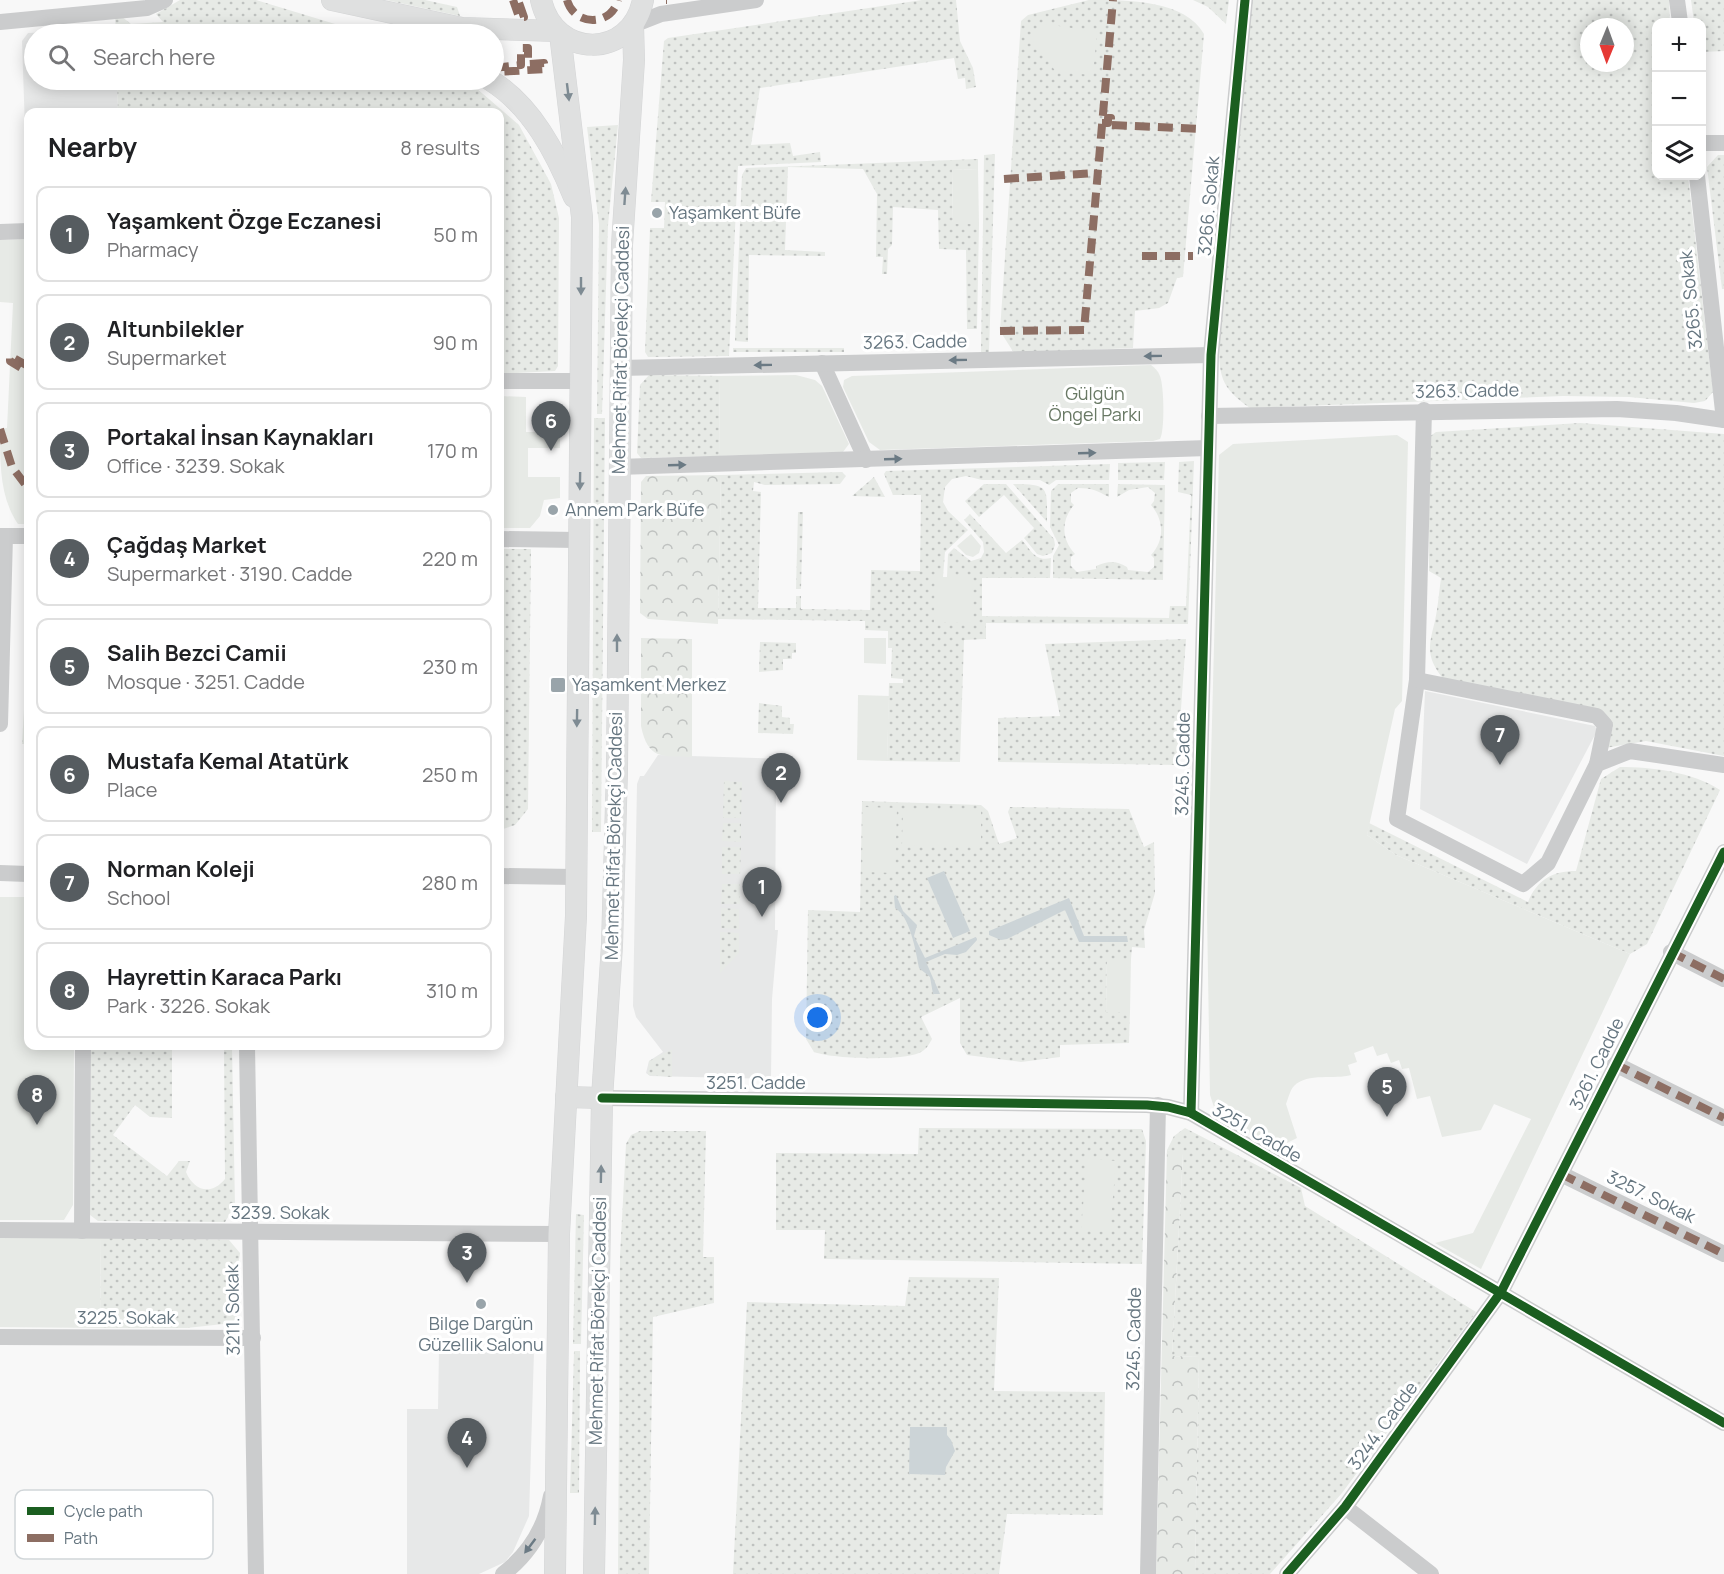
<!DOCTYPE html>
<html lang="en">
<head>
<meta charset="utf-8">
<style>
  :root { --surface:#fff; --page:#f2f2f2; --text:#202124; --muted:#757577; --line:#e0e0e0; --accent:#565c60 }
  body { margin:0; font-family:Manrope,sans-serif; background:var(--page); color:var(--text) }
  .controls { position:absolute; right:18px; top:18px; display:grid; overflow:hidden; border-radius:12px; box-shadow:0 3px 15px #0003 }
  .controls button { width:54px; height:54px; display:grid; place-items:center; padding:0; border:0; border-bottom:2px solid var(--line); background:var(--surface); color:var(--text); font:30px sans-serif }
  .compass { position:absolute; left:1580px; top:18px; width:54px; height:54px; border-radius:50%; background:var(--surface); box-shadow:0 3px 15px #0003; rotate:181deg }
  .you { position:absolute; left:818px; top:1018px; width:21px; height:21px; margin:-15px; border:4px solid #fff; border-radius:50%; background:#1a73e8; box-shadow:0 0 0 9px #1a73e833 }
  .badge { display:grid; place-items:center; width:39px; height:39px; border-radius:50%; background:var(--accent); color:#fff; font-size:20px; font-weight:700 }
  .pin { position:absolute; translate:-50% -50px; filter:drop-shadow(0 2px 3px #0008) }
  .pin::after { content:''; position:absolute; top:32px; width:21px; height:18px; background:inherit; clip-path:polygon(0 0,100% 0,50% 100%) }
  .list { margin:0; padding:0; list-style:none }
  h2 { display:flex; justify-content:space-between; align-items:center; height:78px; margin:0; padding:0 24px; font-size:26px }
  h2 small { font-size:20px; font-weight:400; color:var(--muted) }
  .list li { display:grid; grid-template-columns:39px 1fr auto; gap:18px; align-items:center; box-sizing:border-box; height:96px; margin:0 12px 12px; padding:0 12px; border:2px solid var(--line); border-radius:12px }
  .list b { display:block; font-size:22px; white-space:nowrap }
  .list p { margin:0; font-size:20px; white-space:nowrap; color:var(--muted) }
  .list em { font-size:20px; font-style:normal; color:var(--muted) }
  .icon { flex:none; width:33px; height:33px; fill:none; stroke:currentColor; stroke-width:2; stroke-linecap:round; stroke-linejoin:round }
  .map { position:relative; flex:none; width:1724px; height:1574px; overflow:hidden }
  .search { position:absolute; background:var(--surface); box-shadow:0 3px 15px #0003; left:24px; top:24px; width:480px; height:66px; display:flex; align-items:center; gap:15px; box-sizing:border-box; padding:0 21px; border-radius:33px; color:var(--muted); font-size:22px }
  .panel { position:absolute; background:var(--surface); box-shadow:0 3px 15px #0003; left:24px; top:108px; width:480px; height:942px; border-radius:12px }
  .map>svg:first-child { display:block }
</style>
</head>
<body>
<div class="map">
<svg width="1724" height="1574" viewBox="0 0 1724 1574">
  <defs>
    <pattern id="grass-dots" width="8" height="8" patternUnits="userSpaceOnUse" patternTransform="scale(1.5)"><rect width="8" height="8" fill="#e7eae6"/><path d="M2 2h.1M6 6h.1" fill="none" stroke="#bfc2c0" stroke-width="1.8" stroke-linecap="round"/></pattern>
    <pattern id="forest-crowns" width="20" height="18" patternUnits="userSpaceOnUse" patternTransform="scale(1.5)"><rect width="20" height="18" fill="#e7eae6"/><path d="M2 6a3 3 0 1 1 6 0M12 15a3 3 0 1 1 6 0" fill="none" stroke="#bfc2c0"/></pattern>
  </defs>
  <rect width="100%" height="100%" fill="#f8f8f8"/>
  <g fill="#e7e8e8">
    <path d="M116 29V34H34V80H117L118 112H28V217L22 41 28 33Z"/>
    <path d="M1425 691 1595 726 1597 731 1527 864 1420 809Z"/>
    <path d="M658 755 787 759 786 786H776L775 930H778L772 999 771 1079 650 1076 646 1073 649 1061 663 1052 636 1017 633 1006 637 784 640 776H644Z"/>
    <path d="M439 1349 534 1351 529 1516 513 1552 505 1562 479 1574H407V1409H438Z"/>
  </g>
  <g fill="url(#grass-dots)" fill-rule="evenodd">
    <path d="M180 0H256L368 34H116L115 17 121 16 131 24 163 22 156 14Z"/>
    <path d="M386 0H425L457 7 460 16Z"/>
    <path d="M922 0H956L960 41 973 68 976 87 966 89 965 78 958 79 954 58 760 88 751 145 790 143 793 156 820 152 821 162 738 166 729 356 648 357 645 352 650 228H664L665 202H651L664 41 668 38Z"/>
    <path d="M1089 0C1128 0 1185 0 1204 34L1183 277 1177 278 1168 303 1159 308 1135 311 1133 348 1014 353 1000 331 1021 21 1028 15Z"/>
    <path d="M1193 0H1229L1226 24 1208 7Z"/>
    <path d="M1252 0H1669L1670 22H1656V176H1688L1713 392 1705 401 1694 403 1629 397 1563 396 1250 408C1220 387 1219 376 1219 340ZM1589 27H1625V63H1589Z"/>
    <path d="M1691 0H1724V51L1702 52V22H1694Z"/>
    <path d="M117 80 468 81 519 125 551 184 559 218 558 366 555 371 500 374V112H118Z"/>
    <path d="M618 125 608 225 602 414H597L599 224 587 127Z"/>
    <path d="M995 154 989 353 981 354 984 155Z"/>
    <path d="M1718 155H1724V289H1722L1707 167Z"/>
    <path d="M978 159V169L952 170 953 224H979L977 329H967L966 250 939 249 938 210 893 207 892 245 888 249 887 274H882L883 257H876L877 194 863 169 788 167 785 250 825 252V256L749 255 748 342 735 341 742 175 746 168Z"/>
    <rect x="733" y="348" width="111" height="4"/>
    <path d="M649 375 719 376 720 456 641 458 637 453 640 385Z"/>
    <path d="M594 418H605L601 832H592Z"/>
    <path d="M1580 423 1724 434V756L1646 741 1605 748 1613 727 1445 681C1426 658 1428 648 1435 621 1438 607 1439 592 1441 578L1429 571V437L1436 432Z"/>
    <path d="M1194 461 1188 624 986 623V639L964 640 960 762 887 761 889 683H903V679L891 678 892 648H888V631L865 630V621L718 619 721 475 842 472 846 476 840 484 765 485 754 482 753 491 761 492 758 608H796V596H801V609L870 610 871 570 920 571 921 495H893L884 474 886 471 1110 464 1109 480H1056L1049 485 1040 480H982L966 476 952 479 945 487 943 502 948 511 968 530 945 552 943 577H935H973H947L948 554 954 548 971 561 981 558 984 552 983 542 964 520 970 514 1006 553 1022 540C1031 550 1035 562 1051 558L1050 578H982V616L1169 618 1170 606H1186L1191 495 1178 492 1179 462Z"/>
    <path d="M1165 462 1164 480H1118V463Z"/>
    <path d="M874 477 885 497 852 496Z"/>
    <path d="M984 484H1006L1054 539 1055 545 1052 553 1043 556 1037 554 1024 538 1034 528 1004 495 979 517 965 501Z"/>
    <path d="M1013 484C1050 484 1047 487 1047 522Z"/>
    <path d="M1058 484H1109V497C1097 491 1093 488 1078 488L1071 493V502L1074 505C1061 520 1061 539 1075 554L1071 557V566L1077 572 1096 569V566C1109 561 1115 560 1127 567L1128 570 1148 572 1154 567V558L1151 555C1165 540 1164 520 1151 505L1154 501 1155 493 1148 487 1129 490 1117 497 1118 484 1165 485 1163 580 1053 578V556L1059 545 1050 527 1051 491Z"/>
    <path d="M798 512H803L801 589H796Z"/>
    <path d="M500 549H531L528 809 515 825 500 830Z"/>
    <path d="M1186 639 1177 765 998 762V718L1060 716 1045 644Z"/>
    <path d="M760 642 796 643V653H792V659H783V670L759 672Z"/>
    <path d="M27 658 28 744H22Z"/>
    <path d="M759 703 782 706V717L790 718V724H794L793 734 758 733Z"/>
    <path d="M1620 767C1652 767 1693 772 1720 790L1647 944 1630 954 1396 855 1367 835 1369 823 1528 902C1537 880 1552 871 1576 871L1601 779Z"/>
    <path d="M724 781 742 782 741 818H723Z"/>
    <path d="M862 801 981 805 988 811 999 844 1017 838 1008 812 1010 807 1129 809 1144 847 1154 842 1155 893 1144 930 1145 948 1132 947 1131 959H1107L1106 1012H1130L1129 1043 1060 1045V1057L1021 1062 967 1055 960 1043V998L921 1017 932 1039C928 1046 926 1050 919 1053 901 1061 833 1059 814 1052L806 1039 808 910 860 912Z"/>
    <path d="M723 823H741V842L722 841Z"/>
    <path d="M722 847H741L740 874H722Z"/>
    <path d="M722 884H740V904H721Z"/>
    <path d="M721 908 739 909V929L721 928Z"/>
    <path d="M720 932 739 933V953L720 973Z"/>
    <path d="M91 1046H172V1118L150 1117 135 1105 113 1135 167 1176 179 1161H190L186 1172C194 1191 211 1196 225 1179L224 1046H232L235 1206 225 1222 98 1221 90 1215Z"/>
    <path d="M672 1049V1077L648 1075 649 1061Z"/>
    <path d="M919 1128 1142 1129 1146 1141 1142 1264 824 1259 825 1230H776V1153L918 1154Z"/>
    <path d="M1185 1128 1301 1188 1305 1206 1476 1312 1342 1493 1270 1574H1195L1199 1357 1172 1356 1183 1154 1167 1150 1174 1136Z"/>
    <path d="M640 1131H706L703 1257H714V1303L653 1317 649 1574H618L620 1256 626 1144 631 1135Z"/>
    <path d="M576 1214 584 1215 581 1344H573Z"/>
    <path d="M101 1237 229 1240 240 1253C239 1261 237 1269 238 1277 239 1296 246 1308 232 1323L187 1328H100Z"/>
    <path d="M909 1277 999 1278 994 1391 1105 1392 1103 1515 1007 1514 999 1574H733L747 1302 905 1306Z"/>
    <path d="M574 1351H580L579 1493H570Z"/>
  </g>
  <g fill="url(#forest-crowns)">
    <path d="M721 475 718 624 648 619 640 613 641 482 646 476Z"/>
    <path d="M641 638 692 639V757C662 756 648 760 641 726Z"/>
    <path d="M1167 1150 1183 1153 1172 1356 1199 1357 1195 1574H1156Z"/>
  </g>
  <g fill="#e7eae6">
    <path d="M1046 24 1097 32 1093 75 1056 72 1031 38Z"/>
    <path d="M978 169 979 224H953L952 170Z"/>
    <path d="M28 239V524H18C0 498 0 465 0 429L7 428 13 303 0 302V240Z"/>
    <path d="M1151 365C1155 368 1158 371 1160 376 1164 386 1165 430 1160 439L1153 441 880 450 869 442 843 387 844 380 852 376Z"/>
    <path d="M796 375 815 380 822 386 849 444 843 452 720 456 719 376Z"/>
    <path d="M500 396 526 397V432H560V448H528V477H560V498L544 500 540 516 530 528H500Z"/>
    <path d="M1397 435 1408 442 1402 701 1395 709 1367 835 1396 855 1630 954 1481 1269 1435 1243 1473 1233 1531 1119 1494 1104 1481 1130 1442 1137 1430 1096 1417 1099 1409 1068 1402 1069 1399 1060 1391 1063 1387 1053 1377 1056 1373 1046 1354 1053 1357 1062 1348 1065 1351 1075C1335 1080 1308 1072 1294 1086 1290 1090 1288 1099 1286 1104L1297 1138 1273 1150 1216 1113 1210 1095 1207 913 1219 455 1233 444Z"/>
    <path d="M971 534 981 546 979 553 973 557 966 555 957 546Z"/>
    <path d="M935 577H973L972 623 934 622Z"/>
    <path d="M864 638H886V664L864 663Z"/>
    <path d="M858 695 889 696 887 761 857 760Z"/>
    <path d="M865 807 897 808 895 873 863 872Z"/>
    <path d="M903 810 981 811V847L902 845Z"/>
    <path d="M0 897H28V1046H74L73 1205 64 1220H0Z"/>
    <path d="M1107 959H1131L1130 1012H1106Z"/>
    <path d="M1087 1158 1116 1161 1110 1232 1081 1230Z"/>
    <path d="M0 1237H101L100 1328 0 1327Z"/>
  </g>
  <g fill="#ccd4d7">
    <path d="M944 871 970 931 953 938 927 878Z"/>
    <path d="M896 895 903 911 917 925 914 936 925 958 976 937 977 940 966 952 957 955 945 954 926 962 940 994H933L930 977 919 968C916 952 910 916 895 908L894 896Z"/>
    <path d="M1069 898 1084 936H1127L1128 942H1079L1065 910 1007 939 1001 940 989 935V931Z"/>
    <path d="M910 1427H947V1435L951 1440 955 1451 946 1467 945 1475 909 1474Z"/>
  </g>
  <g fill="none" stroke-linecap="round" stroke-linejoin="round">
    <defs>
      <g id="major">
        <path d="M332 0 462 28 557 31"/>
        <path d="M541 0C554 59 631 60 643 0"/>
        <path d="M490 80C532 106 556 153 574 197"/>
        <path d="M566 1097 602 1098"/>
        <path d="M555 1574 559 1234 576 916 582 217 560 34"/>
        <path d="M594 1574 602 1098 612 945 617 769 622 245 634 60 633 25"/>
      </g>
    </defs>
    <use href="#major" stroke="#d4d5d6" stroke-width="22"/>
    <g stroke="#cbcccd" stroke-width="16">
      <path d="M1677 0 1680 22"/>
      <path d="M0 22 147 8 165 0"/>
      <path d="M633 25 661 14 756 0"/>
      <path d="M1702 143H1724"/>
      <path d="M1697 176 1724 420"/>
      <path d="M0 232 28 231"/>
      <path d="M822 363 866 460"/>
      <path d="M620 368 1211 355"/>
      <path d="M500 381H581"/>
      <path d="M1424 410 1417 680 1397 819 1523 884 1548 863 1597 764 1630 751 1724 765"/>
      <path d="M1209 416 1617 409 1676 413 1724 420"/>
      <path d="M618 467 1208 448"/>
      <path d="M0 536H28"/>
      <path d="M500 539 578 540"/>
      <path d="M1417 680 1597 716 1605 725 1597 764"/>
      <path d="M0 724 5 536"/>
      <path d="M0 873 28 874"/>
      <path d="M500 876 575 877"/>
      <path d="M1671 952 1724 979"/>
      <path d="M247 1046 256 1574"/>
      <path d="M1615 1064 1724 1118"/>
      <path d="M602 1098 1147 1105 1168 1107 1191 1113 1724 1423"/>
      <path d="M1191 1113 1211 355 1245 0"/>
      <path d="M1561 1174 1724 1254"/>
      <path d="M0 1230 559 1234"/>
      <path d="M82 1231 83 1046"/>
      <path d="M0 1337 253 1338"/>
      <path d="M1345 1507 1431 1574"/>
      <path d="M503 1574C529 1554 545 1529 551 1496"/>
      <path d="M1148 1574 1158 1105"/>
      <path d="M1287 1574 1345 1507 1501 1292 1724 852"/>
    </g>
    <use href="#major" stroke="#dfe0e0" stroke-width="21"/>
    <g stroke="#8d6e63" stroke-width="8" stroke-dasharray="15 8" stroke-linecap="butt">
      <path d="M513 0 519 17H524L518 0"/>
      <path d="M567 0C574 26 611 27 618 0"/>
      <path d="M666 0H667"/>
      <path d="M494 68 521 65V48H528V64L544 63 545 69 498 72 494 69"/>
      <path d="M1102 123H1108V118H1111L1110 125 1203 129"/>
      <path d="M1004 179 1097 173"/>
      <path d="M1142 256H1193"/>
      <path d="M1000 331 1084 330 1113 0"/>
      <path d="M28 366 10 356V361L28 372"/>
      <path d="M0 429 12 467 28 488"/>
      <path d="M1671 952 1724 979"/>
      <path d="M1615 1064 1724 1118"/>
      <path d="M1561 1174 1724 1254"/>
    </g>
    <defs>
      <g id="cycleway">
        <path d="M602 1098 1147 1105 1168 1107 1191 1113 1724 1423"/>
        <path d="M1191 1113 1211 355 1245 0"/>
        <path d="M1287 1574 1345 1507 1501 1292 1724 852"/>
      </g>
    </defs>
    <use href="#cycleway" stroke="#fff" stroke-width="13"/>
    <use href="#cycleway" stroke="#1b5e20" stroke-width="9"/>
  </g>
  <defs><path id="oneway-solid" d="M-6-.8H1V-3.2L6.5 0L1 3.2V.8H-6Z" transform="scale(1.5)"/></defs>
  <g fill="#7e8b93">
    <use href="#oneway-solid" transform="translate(568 92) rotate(83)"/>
    <use href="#oneway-solid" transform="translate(625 196) rotate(-86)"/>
    <use href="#oneway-solid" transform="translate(581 286) rotate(90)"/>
    <use href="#oneway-solid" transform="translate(580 481) rotate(91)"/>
    <use href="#oneway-solid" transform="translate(617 643) rotate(-90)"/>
    <use href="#oneway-solid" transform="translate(577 718) rotate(91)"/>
    <use href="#oneway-solid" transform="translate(601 1174) rotate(-89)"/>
    <use href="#oneway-solid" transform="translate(595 1516) rotate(-89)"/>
  </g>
  <g fill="#6b7a84">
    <use href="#oneway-solid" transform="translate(1153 356) rotate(179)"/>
    <use href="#oneway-solid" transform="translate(958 360) rotate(179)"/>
    <use href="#oneway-solid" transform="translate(763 365) rotate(179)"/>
    <use href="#oneway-solid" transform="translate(1087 453) rotate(-2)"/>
    <use href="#oneway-solid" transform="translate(893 459) rotate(-2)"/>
    <use href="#oneway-solid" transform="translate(677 465) rotate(-2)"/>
    <use href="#oneway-solid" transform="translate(530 1546) rotate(127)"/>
  </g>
  <g fill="#99a4aa" stroke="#fff" stroke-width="2">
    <circle cx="657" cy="213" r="6"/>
    <circle cx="553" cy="510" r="6"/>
    <rect x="550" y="677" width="16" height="16" rx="3"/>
    <circle cx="481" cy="1304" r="6"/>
  </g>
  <g text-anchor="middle" stroke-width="6" stroke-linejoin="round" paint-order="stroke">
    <g font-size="18" fill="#667680" stroke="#fff">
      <text transform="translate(1209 206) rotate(-85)" y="6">3266. Sokak</text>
      <text transform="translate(1691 300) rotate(-96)" y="6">3265. Sokak</text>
      <text transform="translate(915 342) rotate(-1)" y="6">3263. Cadde</text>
      <text transform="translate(621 350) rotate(-89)" y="6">Mehmet Rifat Börekçi Caddesi</text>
      <text transform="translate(1467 391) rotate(-1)" y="6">3263. Cadde</text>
      <text transform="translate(1183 764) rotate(-89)" y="6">3245. Cadde</text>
      <text transform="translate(614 836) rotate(-89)" y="6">Mehmet Rifat Börekçi Caddesi</text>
      <text transform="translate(1597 1064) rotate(-64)" y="6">3261. Cadde</text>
      <text x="756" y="1089">3251. Cadde</text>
      <text transform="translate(1257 1133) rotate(30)" y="6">3251. Cadde</text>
      <text transform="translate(1651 1197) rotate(26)" y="6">3257. Sokak</text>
      <text x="280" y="1219">3239. Sokak</text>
      <text transform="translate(233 1310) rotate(-91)" y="6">3211. Sokak</text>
      <text x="126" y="1324">3225. Sokak</text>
      <text transform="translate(598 1321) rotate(-89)" y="6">Mehmet Rifat Börekçi Caddesi</text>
      <text transform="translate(1134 1339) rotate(-89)" y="6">3245. Cadde</text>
      <text transform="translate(1383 1426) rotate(-54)" y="6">3244. Cadde</text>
    </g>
    <g font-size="18" fill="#667680" stroke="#fff" text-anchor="start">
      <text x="669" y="219">Yaşamkent Büfe</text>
      <text x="565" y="516">Annem Park Büfe</text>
      <text x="572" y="691">Yaşamkent Merkez</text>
      <text x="481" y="1330" text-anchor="middle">Bilge Dargün<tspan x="481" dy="21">Güzellik Salonu</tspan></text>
    </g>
    <g font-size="18" fill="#697965" stroke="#fff">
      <text x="1095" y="400">Gülgün<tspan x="1095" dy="21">Öngel Parkı</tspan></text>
    </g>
  </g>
  <rect x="15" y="1490" width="198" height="69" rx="9" fill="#fff" stroke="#d1d6d9" stroke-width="1.5"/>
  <rect x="27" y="1507" width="27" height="8" fill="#1b5e20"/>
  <rect x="27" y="1534" width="27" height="8" fill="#8d6e63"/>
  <g font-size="16" fill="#667680">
    <text x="64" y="1517">Cycle path</text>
    <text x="64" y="1544">Path</text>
  </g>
</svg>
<div class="controls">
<button>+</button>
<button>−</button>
<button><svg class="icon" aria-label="layers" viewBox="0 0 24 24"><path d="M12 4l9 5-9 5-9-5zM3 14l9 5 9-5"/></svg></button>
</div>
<svg class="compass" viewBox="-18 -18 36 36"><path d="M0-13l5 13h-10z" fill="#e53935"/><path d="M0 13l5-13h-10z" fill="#757577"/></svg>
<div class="you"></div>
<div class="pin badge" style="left:762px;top:917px">1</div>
<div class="pin badge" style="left:781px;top:803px">2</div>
<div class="pin badge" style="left:467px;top:1283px">3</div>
<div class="pin badge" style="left:467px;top:1468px">4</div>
<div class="pin badge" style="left:1387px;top:1117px">5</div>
<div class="pin badge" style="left:551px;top:451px">6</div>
<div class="pin badge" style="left:1500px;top:765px">7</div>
<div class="pin badge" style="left:37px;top:1125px">8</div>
<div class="search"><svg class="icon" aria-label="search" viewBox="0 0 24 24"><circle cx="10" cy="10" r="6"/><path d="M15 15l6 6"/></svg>Search here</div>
<section class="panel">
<h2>Nearby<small>8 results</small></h2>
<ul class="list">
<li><span class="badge">1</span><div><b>Yaşamkent Özge Eczanesi</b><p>Pharmacy</p></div><em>50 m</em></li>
<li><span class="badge">2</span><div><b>Altunbilekler</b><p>Supermarket</p></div><em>90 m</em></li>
<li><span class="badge">3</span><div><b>Portakal İnsan Kaynakları</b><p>Office · 3239. Sokak</p></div><em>170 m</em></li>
<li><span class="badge">4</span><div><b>Çağdaş Market</b><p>Supermarket · 3190. Cadde</p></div><em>220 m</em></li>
<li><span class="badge">5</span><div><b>Salih Bezci Camii</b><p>Mosque · 3251. Cadde</p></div><em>230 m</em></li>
<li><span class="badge">6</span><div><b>Mustafa Kemal Atatürk</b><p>Place</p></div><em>250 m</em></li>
<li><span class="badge">7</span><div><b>Norman Koleji</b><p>School</p></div><em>280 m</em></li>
<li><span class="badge">8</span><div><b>Hayrettin Karaca Parkı</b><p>Park · 3226. Sokak</p></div><em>310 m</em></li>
</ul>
</section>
</div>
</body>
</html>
